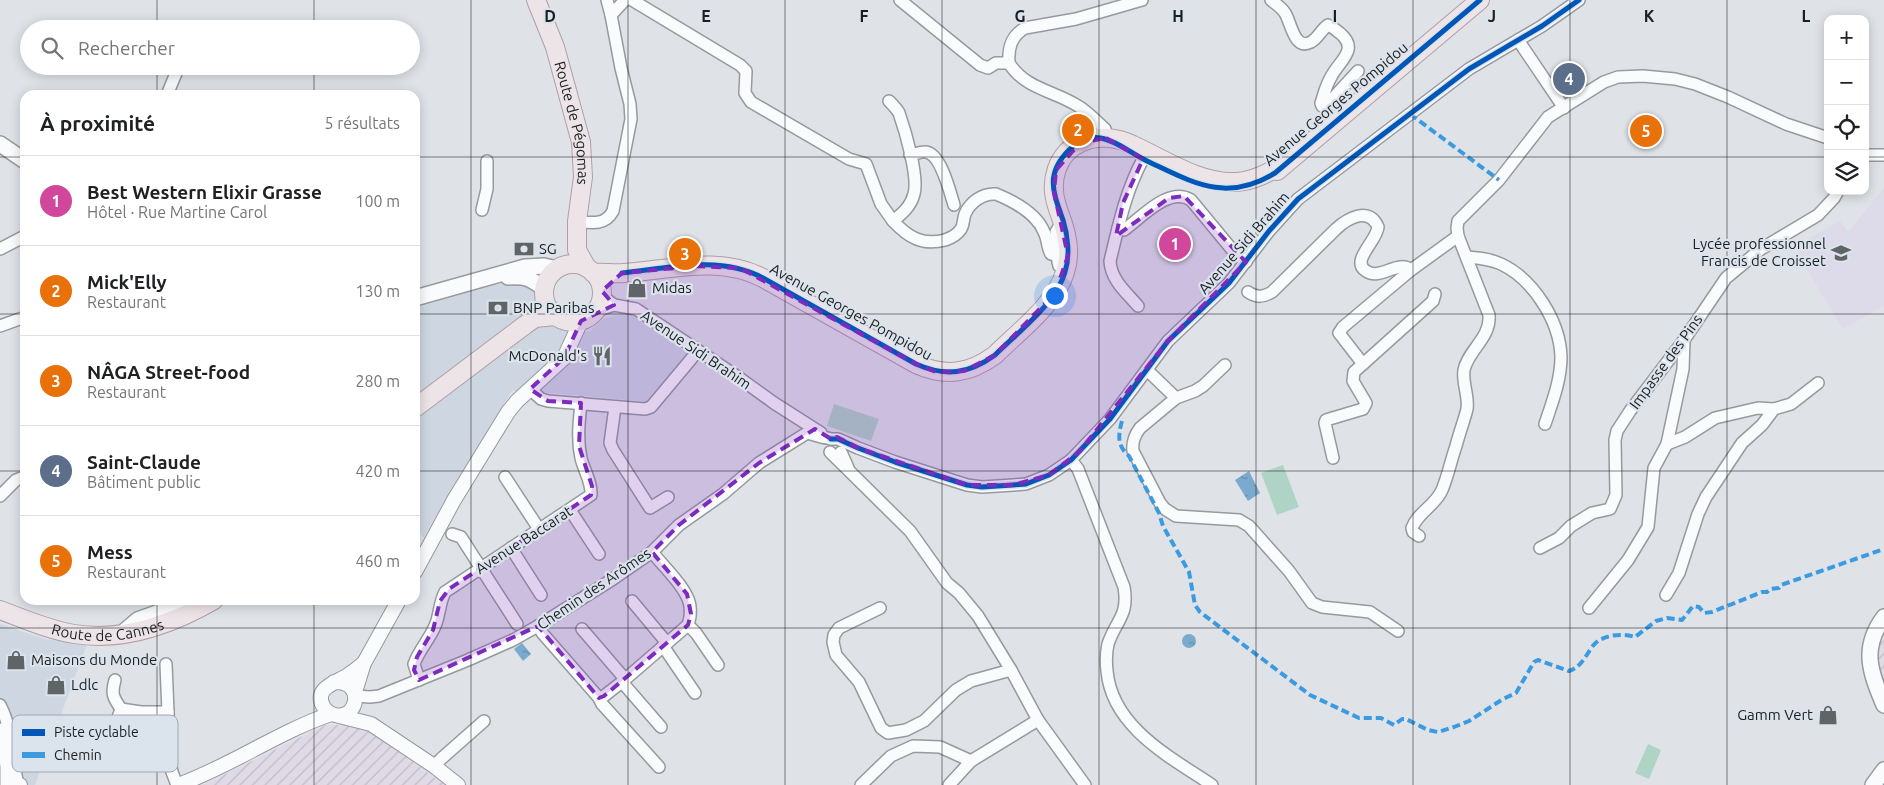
<!DOCTYPE html>
<html lang="fr">
<head>
<meta charset="utf-8">
<style>
  :root { --surface:#fff; --page:#f6f6f6; --text:#202124; --muted:#757577; --line:#e0e0e0; --accent:#606467 }
  body { margin:0; font-family:Ubuntu,sans-serif; background:var(--page); color:var(--text) }
  .controls { position:absolute; right:15px; top:15px; display:grid; overflow:hidden; border-radius:10px; box-shadow:0 2px 12px #0003 }
  .controls button { width:45px; height:45px; display:grid; place-items:center; padding:0; border:0; border-bottom:1px solid var(--line); background:var(--surface); color:var(--text); font:25px sans-serif }
  .you { position:absolute; left:1054px; top:295px; width:18px; height:18px; margin:-12px; border:4px solid #fff; border-radius:50%; background:#1a73e8; box-shadow:0 0 0 8px #1a73e833 }
  .badge { display:grid; place-items:center; width:32px; height:32px; border-radius:50%; background:var(--accent); color:#fff; font-size:16px; font-weight:700 }
  .pin { position:absolute; translate:-50% -50%; border:2px solid #fff; box-shadow:0 1px 5px #0006 }
  .list { margin:0; padding:0; list-style:none }
  h2 { display:flex; justify-content:space-between; align-items:center; height:65px; margin:0; padding:0 20px; font-size:21px }
  h2 small { font-size:16px; font-weight:400; color:var(--muted) }
  .list li { display:grid; grid-template-columns:32px 1fr auto; gap:15px; align-items:center; box-sizing:border-box; height:90px; padding:0 20px; border-top:1px solid var(--line) }
  .list b { display:block; font-size:19px; white-space:nowrap }
  .list p { margin:0; font-size:16px; white-space:nowrap; color:var(--muted) }
  .list em { font-size:16px; font-style:normal; color:var(--muted) }
  .icon { flex:none; width:28px; height:28px; fill:none; stroke:currentColor; stroke-width:2; stroke-linecap:round; stroke-linejoin:round }
  .map { position:relative; flex:none; width:1884px; height:785px; overflow:hidden }
  .search { position:absolute; background:var(--surface); box-shadow:0 2px 12px #0003; left:20px; top:20px; width:400px; height:55px; display:flex; align-items:center; gap:12px; box-sizing:border-box; padding:0 18px; border-radius:28px; color:var(--muted); font-size:19px }
  .panel { position:absolute; background:var(--surface); box-shadow:0 2px 12px #0003; left:20px; top:90px; width:400px; height:515px; border-radius:15px }
  .map>svg:first-child { display:block }
</style>
</head>
<body>
<div class="map">
<svg width="1884" height="785" viewBox="0 0 1884 785">
  <defs>
    <pattern id="industrial-furrows" width="10" height="10" patternUnits="userSpaceOnUse" patternTransform="scale(1.25)"><rect width="10" height="10" fill="#e0dae7"/><path d="M-1 1l2-2M0 10L10 0M9 11l2-2" fill="none" stroke="#c0bbc6"/></pattern>
    <pattern id="water-ripples" width="26" height="14" patternUnits="userSpaceOnUse" patternTransform="scale(1.25)"><rect width="26" height="14" fill="#7aaacd"/><path d="M2 4q2-2 4 0t4 0M15 11q2-2 4 0t4 0" fill="none" stroke="#638aa6"/></pattern>
  </defs>
  <rect width="100%" height="100%" fill="#dfe3e8"/>
  <g fill="#ced7e1">
    <path d="M528 282 554 326 589 332 605 318 630 314 689 353 650 402 553 393 512 391 423 538 415 524V308L492 285Z"/>
    <path d="M0 624 45 639 87 644 35 785H20L2 781 0 783Z"/>
  </g>
  <g fill="url(#industrial-furrows)">
    <path d="M1884 616V699L1870 653Z"/>
    <path d="M325 725H346L368 729 445 785H203Z"/>
  </g>
  <path fill="#dddbe9" d="M1884 188V306L1843 329 1801 260 1796 246 1840 221 1848 232Z"/>
  <g fill="#afd4c5">
    <path d="M834 404 879 419 871 441 827 426Z"/>
    <path d="M1283 465 1299 507 1277 515 1261 473Z"/>
    <path d="M1648 744 1661 750 1649 779 1635 773Z"/>
  </g>
  <g fill="url(#water-ripples)">
    <path d="M1249 471 1260 493 1248 501 1235 480Z"/>
    <circle cx="1189" cy="641" r="7"/>
    <path d="M522 643 531 654 523 661 514 649Z"/>
  </g>
  <g fill="none" stroke-linecap="round" stroke-linejoin="round">
    <defs>
      <g id="minor">
        <path d="M632 0 740 65 746 71 745 93 751 102 849 159 866 164 881 204 893 221C903 213 911 206 914 194 919 177 905 130 899 113 897 109 893 105 889 101"/>
        <path d="M900 0 980 65 988 68 996 63H1009"/>
        <path d="M1271 0C1276 4 1282 8 1285 13 1291 22 1294 51 1311 42 1318 38 1321 30 1328 25 1333 27 1337 31 1341 34 1359 50 1339 61 1331 77 1326 85 1324 94 1321 103L1322 106 1325 107 1358 71"/>
        <path d="M611 15 625 0"/>
        <path d="M1518 40 1564 108"/>
        <path d="M167 95 179 66"/>
        <path d="M1106 138 1105 129C1096 121 1088 112 1078 106 1055 91 1025 89 1009 63 1008 48 1011 36 1025 28L1076 19 1142 0"/>
        <path d="M910 155C915 154 922 151 926 152 941 154 950 192 954 205"/>
        <path d="M1865 155H1884"/>
        <path d="M482 210 487 189V161"/>
        <path d="M1063 220 1056 232 1058 262 1059 266 1066 270"/>
        <path d="M577 221C591 223 605 226 613 211L631 119 630 104 621 68 611 15 607 0"/>
        <path d="M893 221C908 237 922 246 945 240 951 238 957 235 961 229 964 224 963 219 965 214 970 202 983 193 996 194 1013 201 1037 214 1044 232 1048 239 1047 248 1051 254L1058 255"/>
        <path d="M1118 228 1124 230C1142 217 1169 186 1191 200L1234 252 1246 262"/>
        <path d="M0 249 25 236"/>
        <path d="M1467 257C1479 258 1490 259 1501 264 1533 279 1560 321 1561 357 1561 380 1552 403 1545 424"/>
        <path d="M1248 292C1257 298 1263 297 1272 292L1336 229C1348 218 1369 206 1378 227 1377 241 1350 261 1366 271 1380 281 1398 259 1411 270"/>
        <path d="M601 295 614 305"/>
        <path d="M1138 306C1126 292 1111 280 1110 261 1119 224 1125 193 1143 159"/>
        <path d="M595 311 614 305 636 309 738 377 774 403 821 433"/>
        <path d="M0 326 25 317"/>
        <path d="M1363 364 1433 301 1435 294"/>
        <path d="M1225 365 1203 386 1195 391 1176 398 1140 428C1134 436 1132 442 1133 451L1160 503 1165 509 1176 516 1239 520 1249 526 1289 571 1312 603 1322 607 1370 612 1398 631"/>
        <path d="M1147 370 1176 398"/>
        <path d="M530 389 541 399 548 401 645 409 651 407 692 358"/>
        <path d="M615 407 610 443 613 450 650 508 668 497"/>
        <path d="M1774 409 1791 404 1818 383"/>
        <path d="M831 439H838L858 448 895 462 967 485 982 487 1013 485 1026 484 1049 475 1071 460 1110 419 1168 341 1229 283 1269 231 1298 199 1469 69 1542 26 1579 0"/>
        <path d="M830 452 910 531 947 583 959 593 978 616 1011 670 1038 720 1085 785"/>
        <path d="M841 452 848 468"/>
        <path d="M1333 458 1325 423 1326 420 1363 409 1366 403 1353 381 1354 372 1363 364 1339 333 1343 327 1411 270 1458 236"/>
        <path d="M1071 460 1078 469 1124 587C1129 616 1116 620 1108 644 1106 653 1106 662 1107 671 1112 727 1170 757 1212 785"/>
        <path d="M505 477 539 529"/>
        <path d="M0 496 16 480 21 478 25 480"/>
        <path d="M570 510 599 554"/>
        <path d="M452 534 461 537 517 624"/>
        <path d="M1419 536 1413 532 1412 528C1418 512 1435 506 1442 490 1448 476 1451 460 1456 446 1459 434 1464 421 1467 409 1469 396 1462 383 1464 370 1468 350 1491 338 1489 315L1458 236 1457 228 1458 221 1499 180 1548 117 1604 82 1618 77 1643 76 1675 79 1695 84 1728 97 1786 124 1828 138"/>
        <path d="M511 548 541 595"/>
        <path d="M1540 548 1559 538 1571 526 1592 513 1610 509 1616 495 1615 440 1617 431 1630 411 1684 340 1726 278 1761 249 1818 215 1834 198 1838 191"/>
        <path d="M1666 595 1679 573 1698 514 1706 497 1742 443 1762 425 1774 409 1758 408 1715 418 1685 437 1667 444"/>
        <path d="M632 601 667 643"/>
        <path d="M880 608 839 628 834 635 833 642 836 655 859 682 881 728 888 733 906 730 924 721 956 690 971 681 1011 670"/>
        <path d="M1589 608 1628 560 1648 527 1654 468 1667 444 1683 369 1684 340"/>
        <path d="M688 625 696 633 718 665"/>
        <path d="M538 626 543 634 599 698 602 704 659 767"/>
        <path d="M582 629 625 679"/>
        <path d="M117 635 137 618 179 603H189L204 606"/>
        <path d="M663 646 695 693"/>
        <path d="M166 664 170 760 172 772 177 785"/>
        <path d="M115 680C111 694 113 697 121 709"/>
        <path d="M419 680 414 664C419 650 429 640 435 626 440 615 439 603 445 592L591 495C592 482 584 471 581 458 577 440 579 422 581 403"/>
        <path d="M622 682 661 727"/>
        <path d="M356 696 370 697 379 696 468 660 513 640 538 626 613 579 652 552 679 525 723 494 759 463 807 433C814 434 820 438 828 438"/>
        <path d="M599 698 604 696 622 682 688 625C690 619 691 613 690 606 688 589 663 566 652 552"/>
        <path d="M0 705C13 729 11 758 18 784"/>
        <path d="M96 726C113 730 116 725 121 709L141 712H168"/>
        <path d="M0 729 6 766V785"/>
        <path d="M434 766 442 758 484 721"/>
        <path d="M861 785 891 756 913 746 940 747 971 761 1038 720"/>
        <path d="M949 785 971 761"/>
      </g>
      <g id="tertiary">
        <path d="M415 572 454 500 508 412 517 401 564 358 581 321"/>
        <path d="M334 682C365 680 359 720 335 715 330 714 326 711 323 706 314 689 334 683 345 677 352 673 358 668 364 663"/>
        <path d="M355 692 364 663 399 600"/>
        <path d="M339 716 371 724 434 766 458 785"/>
        <path d="M10 785H20"/>
        <path d="M178 785C231 766 278 732 331 714"/>
      </g>
      <g id="secondary">
        <path d="M0 144 25 161"/>
        <path d="M508 277C526 276 530 278 545 289"/>
        <path d="M415 298 525 267 544 266 557 269"/>
        <path d="M1884 617C1861 648 1870 672 1884 705"/>
        <path d="M1873 785 1884 770"/>
      </g>
      <g id="primary">
        <path id="s1" d="M536 0 555 47 581 142 583 177 577 221V250L587 268"/>
        <path d="M1277 171 1480 0"/>
        <circle cx="573" cy="293" r="29"/>
        <path d="M593 273C603 272 614 274 624 273 670 270 719 255 763 278L916 364C945 377 969 374 995 355 1018 332 1056 304 1065 272 1069 260 1069 247 1066 235 1064 224 1060 216 1057 206 1049 182 1056 153 1082 142 1098 135 1117 137 1133 145 1164 159 1200 184 1236 182 1254 181 1270 172 1285 163"/>
        <path d="M415 408 525 325 535 318 555 316"/>
        <path id="s2" d="M0 610C24 619 49 630 74 634 124 642 171 625 214 600"/>
      </g>
    </defs>
    <use href="#minor" stroke="#96999d" stroke-width="14"/>
    <use href="#tertiary" stroke="#96999d" stroke-width="16"/>
    <use href="#secondary" stroke="#96999d" stroke-width="18"/>
    <use href="#primary" stroke="#ad9fa7" stroke-width="20"/>
    <use href="#minor" stroke="#fafbfc" stroke-width="11"/>
    <use href="#tertiary" stroke="#fafbfc" stroke-width="14"/>
    <use href="#secondary" stroke="#fafbfc" stroke-width="15"/>
    <use href="#primary" stroke="#ede4e8" stroke-width="18"/>
    <g stroke="#3c9be0" stroke-width="4" stroke-dasharray="8 4" stroke-linecap="butt">
      <path d="M1410 114 1499 180"/>
      <path d="M1122 421C1118 435 1117 446 1129 456L1159 513 1163 526 1189 572 1195 605 1200 612 1310 695 1359 718H1381L1394 725 1402 719H1406L1428 730 1438 732 1454 727 1469 721 1503 699 1516 693 1534 662 1538 660 1569 671C1581 667 1585 657 1592 647 1601 634 1623 633 1635 637L1656 621 1667 618 1682 620 1693 606 1699 607 1704 613 1712 612 1762 592H1767L1770 589 1779 588 1781 585 1884 549"/>
    </g>
    <defs>
      <g id="cycleway">
        <path d="M622 273C668 268 720 255 763 278L916 364C945 377 969 374 995 355 1018 332 1056 304 1065 272 1070 256 1068 236 1063 220 1053 192 1045 174 1069 150 1098 122 1120 148 1147 161 1194 183 1226 203 1275 173L1480 0"/>
        <path d="M831 439H838L858 448 895 462 967 485 982 487 1013 485 1026 484 1049 475 1071 460 1110 419 1168 341 1229 283 1269 231 1298 199 1469 69 1542 26 1579 0"/>
      </g>
    </defs>
    <use href="#cycleway" stroke="#dbe3ec" stroke-width="8"/>
    <use href="#cycleway" stroke="#0057b8" stroke-width="5"/>
  </g>
  <path fill="#7b2cbf" fill-opacity="0.2" stroke="#7b2cbf" stroke-width="4" stroke-dasharray="10 6" stroke-linejoin="round" d="M1106 138 1143 159 1123 203 1116 236 1169 198 1184 196 1246 262 1168 341 1079 452 1049 475 1013 485H967L858 448 837 437 831 439 815 429 759 463 679 525 652 552 687 594 691 614 688 625 604 696 599 698 538 626 419 680 414 670 417 657 433 630 440 601 449 589 591 495 592 486 579 446 581 403 548 401 530 389 564 358 581 321 614 305 602 291 622 273 696 266 740 268 916 364 936 372 964 371 995 355 1055 293 1068 256 1054 192 1056 170 1080 143Z"/>
  <path fill="none" stroke="#1c1f22" stroke-width="1" stroke-opacity="0.55" d="M157 0V29M314 0V29M471 0V785M628 0V785M785 0V785M942 0V785M1099 0V785M1256 0V785M1413 0V785M1570 0V785M1727 0V785M157 66V95M314 66V95M0 157H25M415 157H1828M1865 157H1884M0 314H25M415 314H1884M0 471H25M415 471H1884M157 600V785M314 600V785M0 628H1884"/>
  <defs>
    <symbol id="bank-bare" viewBox="-9 -9 18 18"><path d="M-6-4H6V4H-6ZM0-2.3a2.3 2.3 0 1 0 0 4.6a2.3 2.3 0 1 0 0-4.6Z" fill="#606467" stroke="#dbe3ec" stroke-width="2.5" paint-order="stroke"/></symbol>
    <symbol id="school-bare" viewBox="-9 -9 18 18"><path d="M0-5L7-2L0 1L-7-2ZM-4 1L0 2.5L4 1V4Q0 6-4 4Z" fill="#606467" stroke="#dbe3ec" stroke-width="2.5" paint-order="stroke"/></symbol>
    <symbol id="shop-bare" viewBox="-9 -9 18 18"><path d="M-5-2.5h2.3a2.7 3.5 0 0 1 5.4 0H5L5.5 6h-11ZM-1.5-2.5h3a1.5 2.3 0 0 0-3 0Z" fill="#606467" stroke="#dbe3ec" stroke-width="2.5" paint-order="stroke"/></symbol>
    <symbol id="restaurant-bare" viewBox="-9 -9 18 18"><path d="M-5-6h1v4h1v-4h1v4h1v-4h1v5L-1.5 .5V6h-2V.5L-5-1ZM5-6V6H3V1.5H1.5Q1.5-4 5-6Z" fill="#606467" stroke="#dbe3ec" stroke-width="2.5" paint-order="stroke"/></symbol>
  </defs>
  <g fill-rule="evenodd">
    <use href="#bank-bare" x="510" y="235" width="28" height="28"/>
    <use href="#school-bare" x="1827" y="239" width="28" height="28"/>
    <use href="#shop-bare" x="623" y="274" width="28" height="28"/>
    <use href="#bank-bare" x="484" y="294" width="28" height="28"/>
    <use href="#restaurant-bare" x="588" y="342" width="28" height="28"/>
    <use href="#shop-bare" x="2" y="646" width="28" height="28"/>
    <use href="#shop-bare" x="42" y="671" width="28" height="28"/>
    <use href="#shop-bare" x="1814" y="701" width="28" height="28"/>
  </g>
  <g text-anchor="middle" stroke-width="4.5" stroke-linejoin="round" paint-order="stroke">
    <g font-size="15" fill="#1c1f22" stroke="#dbe3ec">
      <text transform="translate(1336 104) rotate(-40)" y="5">Avenue Georges Pompidou</text>
      <text dy="5" stroke="none"><textPath href="#s1" startOffset="129">Route de Pégomas</textPath></text>
      <text transform="translate(1244 243) rotate(-49)" y="5">Avenue Sidi Brahim</text>
      <text transform="translate(851 312) rotate(29)" y="5">Avenue Georges Pompidou</text>
      <text transform="translate(696 350) rotate(34)" y="5">Avenue Sidi Brahim</text>
      <text transform="translate(1666 362) rotate(-54)" y="5">Impasse des Pins</text>
      <text transform="translate(524 540) rotate(-33)" y="5">Avenue Baccarat</text>
      <text transform="translate(594 589) rotate(-34)" y="5">Chemin des Arômes</text>
      <text dy="5" stroke="none"><textPath href="#s2" startOffset="112">Route de Cannes</textPath></text>
    </g>
    <g font-size="15" fill="#1c1f22" stroke="#dbe3ec" text-anchor="start">
      <text x="1826" y="249" text-anchor="end">Lycée professionnel<tspan x="1826" dy="17">Francis de Croisset</tspan></text>
      <text x="539" y="254">SG</text>
      <text x="652" y="293">Midas</text>
      <text x="513" y="313">BNP Paribas</text>
      <text x="587" y="361" text-anchor="end">McDonald's</text>
      <text x="31" y="665">Maisons du Monde</text>
      <text x="71" y="690">Ldlc</text>
      <text x="1813" y="720" text-anchor="end">Gamm Vert</text>
    </g>
  </g>
  <rect x="12" y="715" width="166" height="57" rx="8" fill="#dbe3ec" stroke="#a2a8af" stroke-width="1"/>
  <rect x="22" y="729" width="23" height="7" fill="#0057b8"/>
  <rect x="22" y="752" width="23" height="6" fill="#3c9be0"/>
  <g font-size="14" fill="#1c1f22">
    <text x="54" y="737">Piste cyclable</text>
    <text x="54" y="760">Chemin</text>
  </g>
  <g font-size="16" text-anchor="middle" font-weight="bold" fill="#1c1f22" stroke="#dbe3ec" stroke-width="4.5" stroke-linejoin="round" paint-order="stroke">
    <text x="550" y="22">D</text>
    <text x="706" y="22">E</text>
    <text x="864" y="22">F</text>
    <text x="1020" y="22">G</text>
    <text x="1178" y="22">H</text>
    <text x="1335" y="22">I</text>
    <text x="1492" y="22">J</text>
    <text x="1649" y="22">K</text>
    <text x="1806" y="22">L</text>
  </g>
</svg>
<div class="controls">
<button>+</button>
<button>−</button>
<button><svg class="icon" aria-label="locate" viewBox="0 0 24 24"><circle cx="12" cy="12" r="6"/><path d="M12 2v4M12 18v4M2 12h4M18 12h4"/></svg></button>
<button><svg class="icon" aria-label="layers" viewBox="0 0 24 24"><path d="M12 4l9 5-9 5-9-5zM3 14l9 5 9-5"/></svg></button>
</div>
<div class="you"></div>
<div class="pin badge" style="left:1175px;top:244px;background:#d1479c">1</div>
<div class="pin badge" style="left:1078px;top:130px;background:#e8710a">2</div>
<div class="pin badge" style="left:685px;top:254px;background:#e8710a">3</div>
<div class="pin badge" style="left:1569px;top:79px;background:#5c6f8a">4</div>
<div class="pin badge" style="left:1646px;top:131px;background:#e8710a">5</div>
<div class="search"><svg class="icon" aria-label="search" viewBox="0 0 24 24"><circle cx="10" cy="10" r="6"/><path d="M15 15l6 6"/></svg>Rechercher</div>
<section class="panel">
<h2>À proximité<small>5 résultats</small></h2>
<ul class="list">
<li><span class="badge" style="background:#d1479c">1</span><div><b>Best Western Elixir Grasse</b><p>Hôtel · Rue Martine Carol</p></div><em>100 m</em></li>
<li><span class="badge" style="background:#e8710a">2</span><div><b>Mick'Elly</b><p>Restaurant</p></div><em>130 m</em></li>
<li><span class="badge" style="background:#e8710a">3</span><div><b>NÂGA Street-food</b><p>Restaurant</p></div><em>280 m</em></li>
<li><span class="badge" style="background:#5c6f8a">4</span><div><b>Saint-Claude</b><p>Bâtiment public</p></div><em>420 m</em></li>
<li><span class="badge" style="background:#e8710a">5</span><div><b>Mess</b><p>Restaurant</p></div><em>460 m</em></li>
</ul>
</section>
</div>
</body>
</html>
